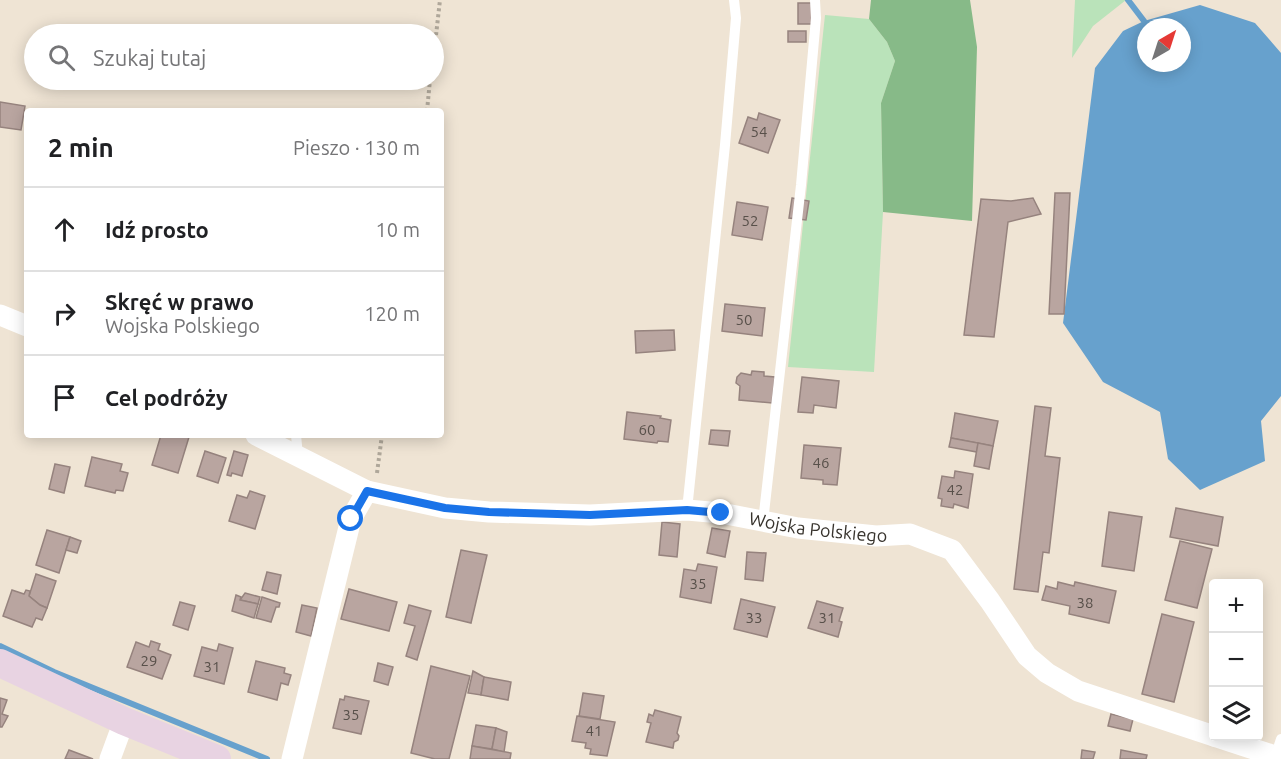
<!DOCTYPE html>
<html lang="pl">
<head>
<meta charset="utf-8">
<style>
  :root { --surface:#fff; --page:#f6f6f6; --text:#202124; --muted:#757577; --line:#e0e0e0 }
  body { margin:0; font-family:Ubuntu,sans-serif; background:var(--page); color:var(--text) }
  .controls { position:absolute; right:18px; bottom:18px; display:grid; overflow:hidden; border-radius:6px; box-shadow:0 3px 15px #0003 }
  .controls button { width:54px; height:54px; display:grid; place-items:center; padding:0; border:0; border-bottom:2px solid var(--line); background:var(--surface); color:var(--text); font:30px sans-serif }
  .compass { position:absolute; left:1137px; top:18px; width:54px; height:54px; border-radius:50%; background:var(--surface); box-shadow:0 3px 15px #0003; rotate:39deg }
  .stop { position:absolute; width:18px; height:18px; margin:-14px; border:4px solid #1a73e8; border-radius:50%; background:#fff }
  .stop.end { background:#1a73e8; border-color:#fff; box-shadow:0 2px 6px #0008 }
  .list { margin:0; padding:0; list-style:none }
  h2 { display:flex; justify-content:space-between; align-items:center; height:78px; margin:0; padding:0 24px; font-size:26px }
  h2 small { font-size:20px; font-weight:400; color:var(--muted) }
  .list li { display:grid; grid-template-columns:39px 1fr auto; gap:18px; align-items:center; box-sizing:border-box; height:84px; padding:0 24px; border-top:2px solid var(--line) }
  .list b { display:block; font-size:22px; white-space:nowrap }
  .list p { margin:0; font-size:20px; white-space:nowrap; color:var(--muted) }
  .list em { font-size:20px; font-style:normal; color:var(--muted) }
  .icon { flex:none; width:33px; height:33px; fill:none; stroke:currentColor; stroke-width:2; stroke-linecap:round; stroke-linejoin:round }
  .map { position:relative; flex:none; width:1281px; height:759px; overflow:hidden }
  .search { position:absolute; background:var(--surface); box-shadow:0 3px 15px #0003; left:24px; top:24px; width:420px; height:66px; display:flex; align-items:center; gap:15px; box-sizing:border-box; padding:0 21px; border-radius:33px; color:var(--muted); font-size:22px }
  .panel { position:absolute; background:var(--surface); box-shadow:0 3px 15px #0003; left:24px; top:108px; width:420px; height:330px; border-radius:6px }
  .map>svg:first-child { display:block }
</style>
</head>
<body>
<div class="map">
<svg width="1281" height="759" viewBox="0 0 1281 759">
  <rect width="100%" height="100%" fill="#efe4d4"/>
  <g fill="#bae3ba">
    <path d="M1075 0H1126L1093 26 1072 58Z"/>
    <path d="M825 15 869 19 887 42 895 61 881 103 883 212 874 372 788 367Z"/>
  </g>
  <path fill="#87ba88" d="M871 0H970L977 47 972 221 883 212 881 103 895 61 887 42 869 19Z"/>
  <path fill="#67a1cd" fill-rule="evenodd" d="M1200 5 1255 23 1281 53V396L1261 421 1265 461 1200 490 1168 459 1160 412 1103 382 1063 323 1095 68 1123 31 1144 21ZM1146 27H1182V63H1146Z"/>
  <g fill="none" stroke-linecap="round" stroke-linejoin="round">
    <g stroke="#67a1cd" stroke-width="6">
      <path d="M1128 0 1144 21"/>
      <path d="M0 646 54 672 267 759"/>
    </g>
  </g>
  <g fill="#b9a5a0" stroke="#96837e" stroke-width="1.5">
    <rect x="798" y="3" width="15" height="21"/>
    <rect x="788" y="31" width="18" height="11"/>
    <path d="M0 102 25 106 21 130 0 127Z"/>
    <path d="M759 113 780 120 768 153 739 143 748 117 757 120Z"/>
    <path d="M1055 193H1070L1064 314H1049Z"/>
    <path d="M792 198 809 201 806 220 789 218Z"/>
    <path d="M1033 198 1041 214 1008 222 994 337 964 335 981 199 1011 201Z"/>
    <path d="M737 202 768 207 762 240 732 235Z"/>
    <path d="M725 304 765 308 762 336 722 331Z"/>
    <path d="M674 330 675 350 636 353 635 331Z"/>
    <path d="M752 371 764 372V376L775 377 772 403 739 400 740 386 736 383 737 377 741 373 751 375Z"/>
    <path d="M802 377 839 381 836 408 814 405 813 413 798 412Z"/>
    <path d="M1035 406 1051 408 1045 456 1060 458 1049 553 1043 552 1038 592 1014 589Z"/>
    <path d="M627 412 661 416 660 418 671 420 668 442 658 441 657 443 624 439Z"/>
    <path d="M955 413 998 421 993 446 951 438Z"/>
    <path d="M711 430 730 431 728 446 709 444Z"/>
    <path d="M161 435H180L189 437 178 473 152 465Z"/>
    <path d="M951 438 978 443 977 452 949 447Z"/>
    <path d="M978 443 993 446 989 469 974 466Z"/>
    <path d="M804 445 841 448 837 485 823 484V480L801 478Z"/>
    <path d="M205 451 226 458 218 483 197 476Z"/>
    <path d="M234 451 248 455 242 476 232 473 231 476 227 475Z"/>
    <path d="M92 457 122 464 120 471 128 473 123 491 116 490 115 493 85 486Z"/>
    <path d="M55 464 70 467 64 493 49 489Z"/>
    <path d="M955 471 973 474 968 508 954 504 953 508 941 506 942 499 938 498 942 476 954 478Z"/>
    <path d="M250 491 265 496 255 529 229 521 237 495 247 498Z"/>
    <path d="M1176 508 1223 517 1218 546 1170 537Z"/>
    <path d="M1109 512 1142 517 1134 571 1102 566Z"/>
    <path d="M662 522 680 524 677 557 659 555Z"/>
    <path d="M712 528 730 531 725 557 707 553Z"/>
    <path d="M47 530 70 537 59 573 36 565Z"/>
    <path d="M70 537 81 541 77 553 66 550Z"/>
    <path d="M1180 541 1212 549 1197 608 1165 600Z"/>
    <path d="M461 550 487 555 471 623 446 617Z"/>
    <path d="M747 552 766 553 763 581 745 579Z"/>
    <path d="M698 564 717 567 711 603 680 597 684 569 696 571Z"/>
    <path d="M267 572 281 575 277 594 262 590Z"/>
    <path d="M36 574 56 581 47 608 40 605 29 596Z"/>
    <path d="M1058 582 1074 586 1075 582 1116 591 1109 623 1069 614 1070 606 1042 600 1046 586 1057 589Z"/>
    <path d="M349 589 397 602 389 631 341 619Z"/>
    <path d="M12 590 24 594 26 590 30 591 29 596 40 605 47 608 42 620 36 618 32 627 3 616Z"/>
    <path d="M245 593 260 597 258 604 240 600Z"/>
    <path d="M236 595 241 597 240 600 258 604 254 618 232 611Z"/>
    <path d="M262 597 280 603 279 607H276L271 622 256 618Z"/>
    <path d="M741 599 775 607 767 637 734 629Z"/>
    <path d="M817 601 843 608 839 621 842 622 838 637 808 628Z"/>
    <path d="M180 602 195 606 188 630 173 625Z"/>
    <path d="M302 605 317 608 311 636 296 632Z"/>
    <path d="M409 605 431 611 417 660 406 656 415 626 404 623Z"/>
    <path d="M1162 614 1194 622 1174 702 1142 694Z"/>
    <path d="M151 641 160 644 158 650 171 655 162 679 127 667 136 642 149 647Z"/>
    <path d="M219 644 233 648 224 684 194 676 202 647 217 651Z"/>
    <path d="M256 661 285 668 284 673 291 675 288 685 281 683 277 700 248 692Z"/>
    <path d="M378 663 393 667 388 685 374 681Z"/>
    <path d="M431 666 470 676 449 759H435L411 753Z"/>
    <path d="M473 671 484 677 481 695 468 693Z"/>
    <path d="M484 677 511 682 508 700 481 695Z"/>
    <path d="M583 693 604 696 600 719 579 716Z"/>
    <path d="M345 696 369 701 361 734 333 728 340 699 344 700Z"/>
    <path d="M0 698 7 700 2 714 8 716 2 727H0Z"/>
    <path d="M655 710 681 717 677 733 679 736 678 740 674 742 673 748 646 742 651 723 647 722 649 714 653 716Z"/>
    <path d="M1111 714 1133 719 1130 731 1108 726Z"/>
    <path d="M577 716 615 722 607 756 590 754 591 749 585 748 586 743 572 741Z"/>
    <path d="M476 725 496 728 492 749 472 746Z"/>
    <path d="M496 728 507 732 504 752 492 749Z"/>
    <path d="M472 746 511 753 510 759H470Z"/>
    <path d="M69 750 93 759H65Z"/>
    <path d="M1082 750 1095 752 1093 759H1081Z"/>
    <path d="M1121 750 1147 755 1146 759H1120Z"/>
  </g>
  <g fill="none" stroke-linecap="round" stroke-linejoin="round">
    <g stroke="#afa79a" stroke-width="4" stroke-dasharray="3 3" stroke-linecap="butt">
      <path d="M434 53 440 0"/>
      <path d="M427 111 430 80"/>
      <path d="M377 473 382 435"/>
    </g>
    <g stroke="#fff" stroke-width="10">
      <path d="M296 435 298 456"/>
      <path d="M687 510 725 145 736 18 734 0"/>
      <path d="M763 522 801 185 816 18 815 0"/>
      <path d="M1275 757 1281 739"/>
    </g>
    <g stroke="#fff" stroke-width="21">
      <path d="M0 315 27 326"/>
      <path id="s1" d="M256 435 367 491 445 508 489 512 590 515 687 510 721 513 798 528 876 536 910 534 952 550 990 601 1027 656 1047 673 1078 691 1214 736"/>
      <path d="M1214 736 1281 758"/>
      <path d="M110 759 124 721"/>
      <path d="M292 759 351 519 367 491"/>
    </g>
    <path stroke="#e8d3e2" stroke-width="28" d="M0 663 124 721 217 759"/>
  </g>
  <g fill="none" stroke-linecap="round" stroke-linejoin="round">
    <path stroke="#1a73e8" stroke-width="8" d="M351 519 367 491 445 508 489 512 590 515 687 510 721 513"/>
  </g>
  <g text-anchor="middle" stroke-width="6" stroke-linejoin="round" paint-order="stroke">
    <g font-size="15" fill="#58504a">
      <text x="759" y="137">54</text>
      <text x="750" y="226">52</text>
      <text x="744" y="325">50</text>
      <text x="647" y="435">60</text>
      <text x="821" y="468">46</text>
      <text x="955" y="495">42</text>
      <text x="698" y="589">35</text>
      <text x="1085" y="608">38</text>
      <text x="754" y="623">33</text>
      <text x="827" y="623">31</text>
      <text x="149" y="666">29</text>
      <text x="212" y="672">31</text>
      <text x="351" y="720">35</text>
      <text x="594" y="736">41</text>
    </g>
    <g font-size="18" fill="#37332d" stroke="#fcf1e1">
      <text dy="6" stroke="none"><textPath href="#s1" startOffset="579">Wojska Polskiego</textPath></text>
    </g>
  </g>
</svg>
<div class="controls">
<button>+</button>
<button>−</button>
<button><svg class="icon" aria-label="layers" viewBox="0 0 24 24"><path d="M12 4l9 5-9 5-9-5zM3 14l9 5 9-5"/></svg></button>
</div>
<svg class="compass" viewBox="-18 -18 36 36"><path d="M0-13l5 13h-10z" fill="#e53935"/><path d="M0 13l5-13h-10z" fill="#757577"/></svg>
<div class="stop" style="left:351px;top:519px"></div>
<div class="stop end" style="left:721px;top:513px"></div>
<div class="search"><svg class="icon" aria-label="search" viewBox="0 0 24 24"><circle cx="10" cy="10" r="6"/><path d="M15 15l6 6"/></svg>Szukaj tutaj</div>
<section class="panel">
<h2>2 min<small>Pieszo · 130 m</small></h2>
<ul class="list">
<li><svg class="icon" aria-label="ahead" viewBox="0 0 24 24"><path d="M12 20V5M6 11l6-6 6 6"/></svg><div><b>Idź prosto</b></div><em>10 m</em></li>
<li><svg class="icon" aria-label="right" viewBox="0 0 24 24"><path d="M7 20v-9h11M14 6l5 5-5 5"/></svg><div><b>Skręć w prawo</b><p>Wojska Polskiego</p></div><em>120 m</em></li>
<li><svg class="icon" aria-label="arrive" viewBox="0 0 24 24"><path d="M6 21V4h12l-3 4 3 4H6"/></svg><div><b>Cel podróży</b></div></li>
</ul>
</section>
</div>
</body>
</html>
